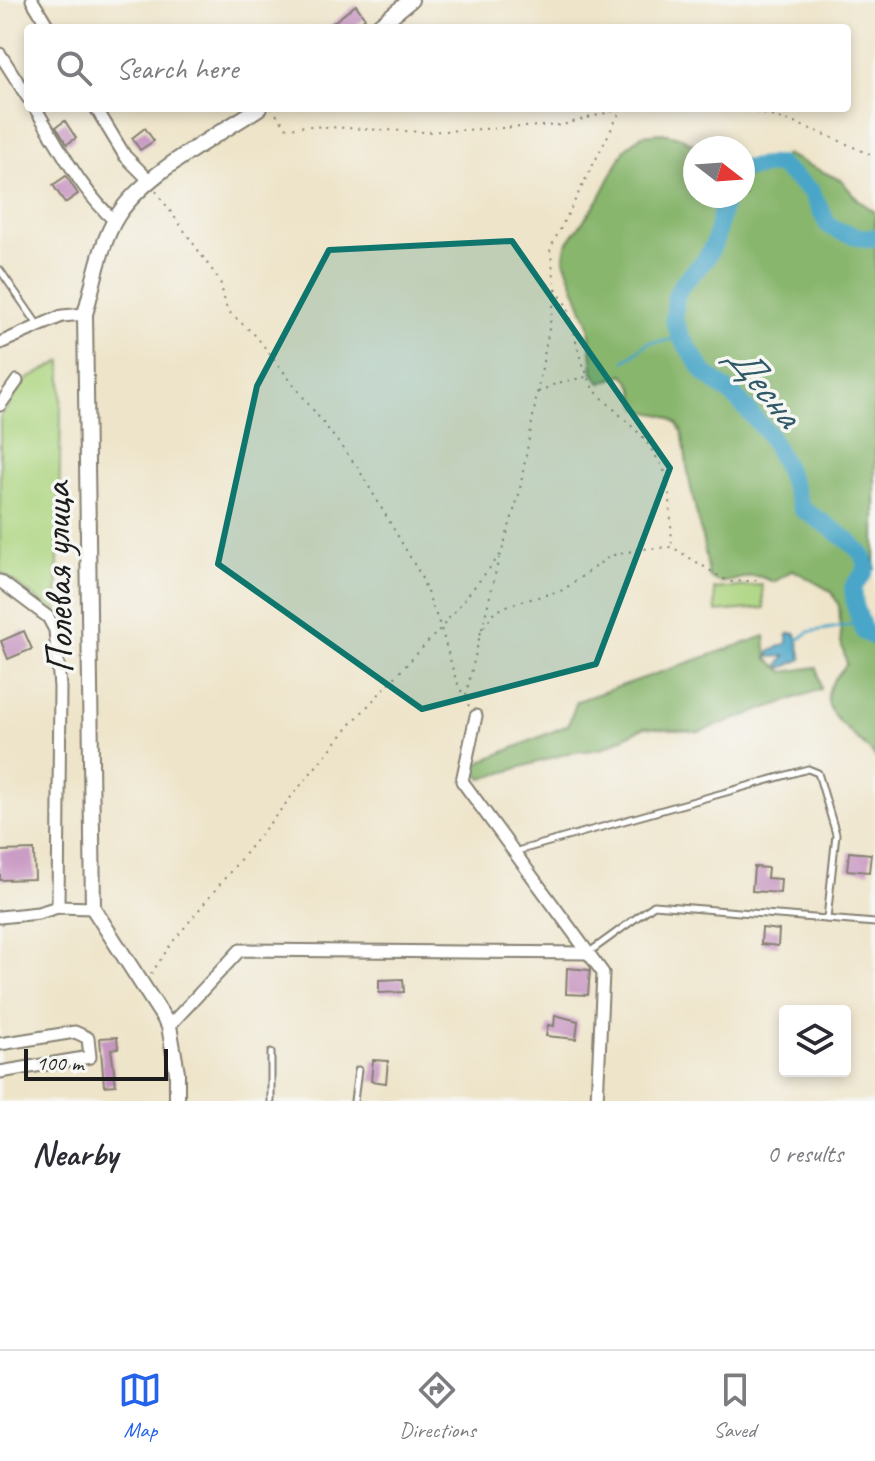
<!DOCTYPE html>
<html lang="en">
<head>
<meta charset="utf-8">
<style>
  :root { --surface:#fff; --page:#f2f2f3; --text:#2b2b33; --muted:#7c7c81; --line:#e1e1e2; --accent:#2563eb }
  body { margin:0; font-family:Caveat,sans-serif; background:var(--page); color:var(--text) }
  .controls { position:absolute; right:24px; bottom:24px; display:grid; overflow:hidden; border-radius:8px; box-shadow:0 4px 12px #0003 }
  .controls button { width:72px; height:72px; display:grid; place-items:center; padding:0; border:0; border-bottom:2px solid var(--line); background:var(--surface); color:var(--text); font:40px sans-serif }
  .compass { position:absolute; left:683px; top:136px; width:72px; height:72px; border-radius:50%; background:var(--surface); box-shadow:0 4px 12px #0003; rotate:107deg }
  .scale { position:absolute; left:24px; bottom:20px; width:144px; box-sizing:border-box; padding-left:8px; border:4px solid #1c1c1c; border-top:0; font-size:22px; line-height:28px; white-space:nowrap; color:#1c1c1c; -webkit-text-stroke:6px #f6f6f2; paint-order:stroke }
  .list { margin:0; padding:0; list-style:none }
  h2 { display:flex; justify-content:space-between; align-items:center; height:104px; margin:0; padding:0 32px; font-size:34px }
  h2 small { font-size:26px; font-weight:400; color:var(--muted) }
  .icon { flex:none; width:44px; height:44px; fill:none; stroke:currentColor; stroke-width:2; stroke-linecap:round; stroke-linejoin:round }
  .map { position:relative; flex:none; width:875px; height:1101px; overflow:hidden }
  .search { position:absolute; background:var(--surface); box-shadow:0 4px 12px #0003; left:24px; right:24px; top:24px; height:88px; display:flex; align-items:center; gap:20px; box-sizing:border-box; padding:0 28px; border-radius:8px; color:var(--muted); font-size:30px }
  .sheet { height:248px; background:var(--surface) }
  nav { display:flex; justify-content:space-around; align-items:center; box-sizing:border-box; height:112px; border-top:2px solid var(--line); background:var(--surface); font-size:22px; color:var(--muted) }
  nav a { display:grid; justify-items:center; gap:4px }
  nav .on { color:var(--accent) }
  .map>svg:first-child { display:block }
</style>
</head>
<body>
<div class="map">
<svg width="875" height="1101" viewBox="0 0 875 1101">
  <rect width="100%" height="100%" fill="#f6f6f2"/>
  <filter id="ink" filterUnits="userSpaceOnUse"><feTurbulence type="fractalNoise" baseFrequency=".0125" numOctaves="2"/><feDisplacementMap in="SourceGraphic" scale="16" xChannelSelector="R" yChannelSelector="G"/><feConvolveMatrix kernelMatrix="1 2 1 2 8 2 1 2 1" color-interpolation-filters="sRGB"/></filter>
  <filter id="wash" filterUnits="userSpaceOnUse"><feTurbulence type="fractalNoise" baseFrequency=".006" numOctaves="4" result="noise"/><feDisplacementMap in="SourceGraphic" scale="32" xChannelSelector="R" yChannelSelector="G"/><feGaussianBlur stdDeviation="1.8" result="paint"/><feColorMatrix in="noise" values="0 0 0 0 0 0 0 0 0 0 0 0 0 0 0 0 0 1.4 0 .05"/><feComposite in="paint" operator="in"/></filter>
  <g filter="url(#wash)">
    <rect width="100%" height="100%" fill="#eee4c9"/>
    <g fill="#abd47e" stroke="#64784d" stroke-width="2">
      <path d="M62 361 57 613 0 572V417L26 380Z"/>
      <path d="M762 585 764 608 716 612 714 589Z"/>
    </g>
    <g fill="#88b66d" stroke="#526944" stroke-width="2">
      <path d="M662 133 680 137 700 148H695V196H743V169L778 164 785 154 841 180 858 200 875 212V569L867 566 853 588 855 605 864 632 875 637V757C861 736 815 715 831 685 835 677 842 670 847 664L841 642 839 606 832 592 793 570 774 582C767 579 761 576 754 576 739 576 720 590 709 576 705 543 695 511 689 478 687 469 684 435 681 430 668 407 649 418 639 407 635 402 636 395 634 389 632 384 627 379 624 374L601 383 593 373 589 325 564 260 566 245 599 199 625 149 642 135Z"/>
      <path d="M765 636 767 658 784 672 817 667 821 689 699 732 645 727 601 749 568 753 482 779 473 768 485 760 568 725 577 701Z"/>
    </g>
    <path fill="#4aa6c8" stroke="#336172" stroke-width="2" d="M790 633 796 634 802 659 782 668 779 665 785 656 769 657V652L787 643V636Z"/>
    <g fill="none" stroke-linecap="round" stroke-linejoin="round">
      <g stroke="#4aa6c8" stroke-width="3">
        <path d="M625 361 649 342C662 343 671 338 684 339"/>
        <path d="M798 640 809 632 861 623"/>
      </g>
      <g stroke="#4aa6c8" stroke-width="18">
        <path d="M743 169 778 164 811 191 828 225 839 231 867 239 875 237"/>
        <path d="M725 196 715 242 706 259 682 284 676 296 674 320 681 337 705 373 737 399 768 433 787 470 802 509C816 518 869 549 866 567 865 576 856 581 853 588L855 605 864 632 875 637"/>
      </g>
    </g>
    <g id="blocks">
      <g fill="#c591bf">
        <path d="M356 5 365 18 352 28H326Z"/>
        <path d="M65 121 76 138 67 144 56 127Z"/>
        <path d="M145 128 154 141 140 150 132 138Z"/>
        <path d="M66 176 78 194 65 203 53 185Z"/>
        <path d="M24 631 32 649 8 659 1 641Z"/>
        <path d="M34 850 35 879 0 880V851Z"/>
        <path d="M849 852 871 854 869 872 847 870Z"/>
        <path d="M754 867 768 868 767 878 781 879 780 893 752 891Z"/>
        <path d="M762 928 779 930 778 946 761 944Z"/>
        <path d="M567 968 590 970 588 995 566 994Z"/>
        <path d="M403 979 404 992 379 993V980Z"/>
        <path d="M555 1015 578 1021 576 1039 546 1036 548 1025 554 1026Z"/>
        <path d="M117 1037 118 1048 111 1049 116 1085 104 1086 100 1038Z"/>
        <path d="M373 1060 388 1061 386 1083 371 1081Z"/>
      </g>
    </g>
  </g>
  <g filter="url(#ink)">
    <use href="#blocks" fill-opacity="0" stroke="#858072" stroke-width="2"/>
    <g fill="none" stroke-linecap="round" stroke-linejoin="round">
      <defs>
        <g id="service">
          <path d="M0 270 38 325"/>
          <path d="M517 851 808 769 818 773 836 834 827 919"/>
          <path d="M588 953 654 905 875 923"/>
          <path d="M271 1053V1101"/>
          <path d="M354 1101 358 1070"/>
        </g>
        <g id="minor">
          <path d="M32 0 49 28"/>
          <path d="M0 54 28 98"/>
          <path d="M35 108C59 146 81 191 115 221"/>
          <path d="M96 108 125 156 149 180"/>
          <path d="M0 343 62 316 85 314"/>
          <path d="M0 405 17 381"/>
          <path d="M0 581 48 617 55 630 60 687 58 907"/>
          <path d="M476 716 462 781 603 973 597 1101"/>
          <path d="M0 917 38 913 58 907 93 908"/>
          <path d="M169 1026 240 950 588 953"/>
          <path d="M0 1044 75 1032 88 1038 90 1057 0 1072"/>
        </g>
        <g id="tertiary">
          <path d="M376 28 411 0"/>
          <path d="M177 1101V1072L169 1026 93 908 85 314C94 283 100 243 118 215 146 172 215 137 259 108"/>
        </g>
      </defs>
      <use href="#service" stroke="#858072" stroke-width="9"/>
      <use href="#minor" stroke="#858072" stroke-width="15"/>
      <use href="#tertiary" stroke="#858072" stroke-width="18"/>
      <g stroke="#858072" stroke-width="2" stroke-dasharray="2 6" stroke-linecap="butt">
        <path d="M271 108 287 128 307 126 424 132 562 125 613 111 645 108"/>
        <path d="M732 108C783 115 828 135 875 157"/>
        <path d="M156 191 220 281 227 310 256 336 358 468 420 574 441 628 456 680 469 706"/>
        <path d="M556 289 568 308 579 354 593 389 644 438 664 469 670 498 672 546"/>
        <path d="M538 392 557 383 586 377"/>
        <path d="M482 629 499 558"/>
        <path d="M480 634 493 613 509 605 563 590 610 556 641 549 672 547 729 582 762 580"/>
        <path d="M466 695 480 635"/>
        <path d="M151 974 171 944 350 725 441 628 501 554 519 494 556 290 550 249 621 110"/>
      </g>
      <use href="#service" stroke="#fff" stroke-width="5"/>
      <use href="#minor" stroke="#fff" stroke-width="11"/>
      <use href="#tertiary" stroke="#fff" stroke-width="14"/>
    </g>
  </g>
  <path fill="#0f766e" fill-opacity="0.2" stroke="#0f766e" stroke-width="6" stroke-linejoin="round" d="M512 241 670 468 596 664 422 709 218 564 257 386 329 250Z"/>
  <g text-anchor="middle" stroke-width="7" stroke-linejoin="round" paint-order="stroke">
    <g font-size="40" fill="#1c1c1c" stroke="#f6f6f2">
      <text transform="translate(57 578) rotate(-91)" y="14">Полевая улица</text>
    </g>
    <g font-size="42" font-style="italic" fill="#315a69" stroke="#f6f6f2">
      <text transform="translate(765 384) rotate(51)" y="15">Десна</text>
    </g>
  </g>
</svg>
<div class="controls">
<button><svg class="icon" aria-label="layers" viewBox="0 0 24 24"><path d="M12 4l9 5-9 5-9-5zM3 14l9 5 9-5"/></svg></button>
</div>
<svg class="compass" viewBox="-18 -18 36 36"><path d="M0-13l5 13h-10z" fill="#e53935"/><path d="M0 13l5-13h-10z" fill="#7c7c81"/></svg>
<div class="scale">100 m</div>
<div class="search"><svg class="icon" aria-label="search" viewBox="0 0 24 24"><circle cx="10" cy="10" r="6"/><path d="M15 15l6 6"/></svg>Search here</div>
</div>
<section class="sheet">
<h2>Nearby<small>0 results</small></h2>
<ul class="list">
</ul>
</section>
<nav>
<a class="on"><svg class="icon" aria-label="map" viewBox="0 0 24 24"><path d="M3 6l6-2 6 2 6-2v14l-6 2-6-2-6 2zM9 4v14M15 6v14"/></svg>Map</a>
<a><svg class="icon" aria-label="directions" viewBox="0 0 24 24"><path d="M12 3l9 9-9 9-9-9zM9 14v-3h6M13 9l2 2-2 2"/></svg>Directions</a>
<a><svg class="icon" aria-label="saved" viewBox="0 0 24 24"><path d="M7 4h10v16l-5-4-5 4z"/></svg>Saved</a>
</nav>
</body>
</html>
